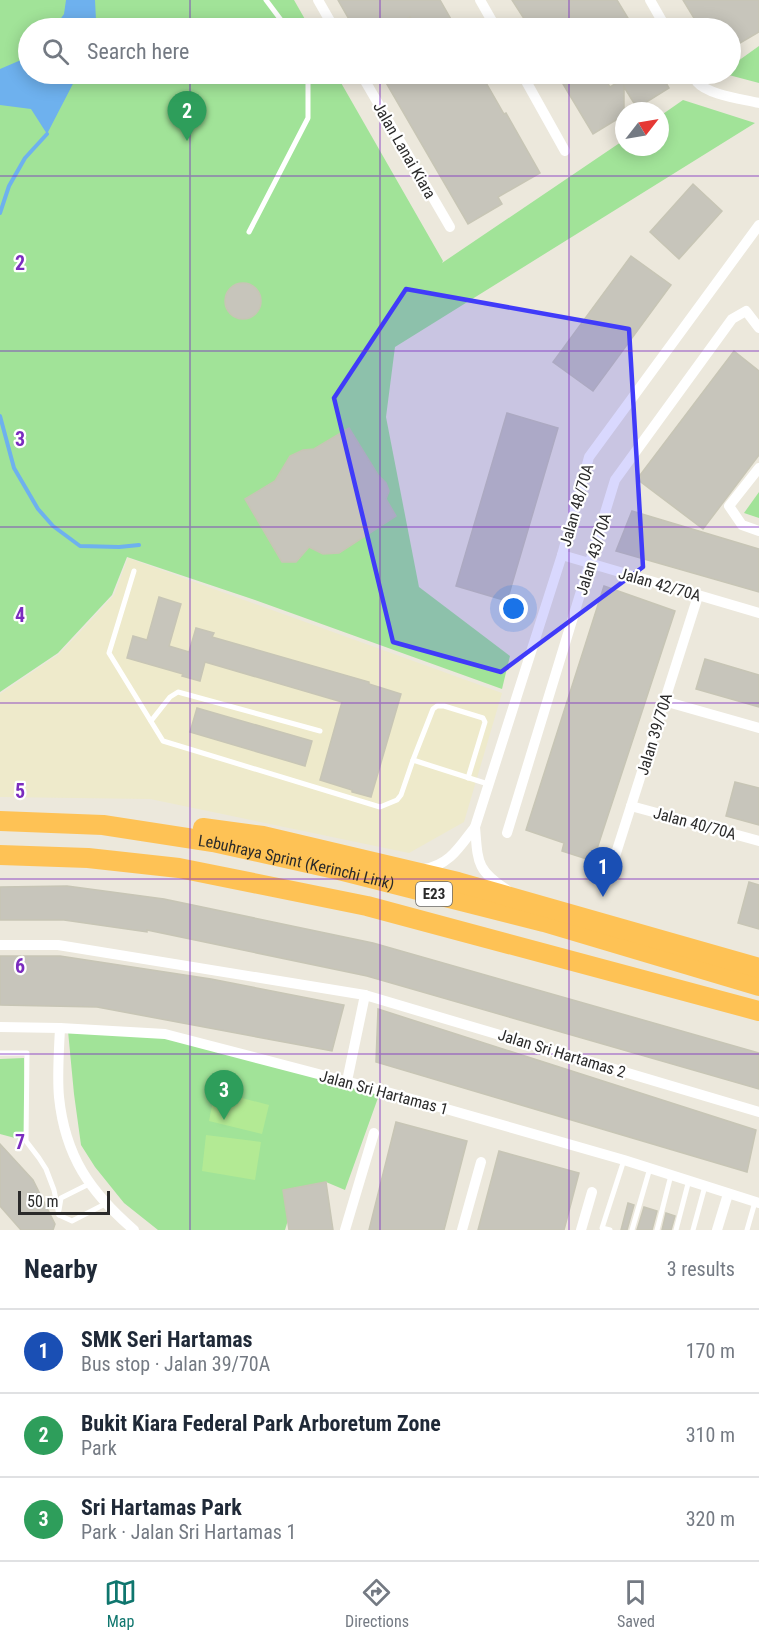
<!DOCTYPE html>
<html lang="en">
<head>
<meta charset="utf-8">
<style>
  :root { --surface:#fff; --page:#f2f2f3; --text:#1f2937; --muted:#747a83; --line:#e0e1e3; --accent:#0f766e }
  body { margin:0; font-family:"Roboto Condensed",sans-serif; background:var(--page); color:var(--text) }
  .compass { position:absolute; left:615px; top:102px; width:54px; height:54px; border-radius:50%; background:var(--surface); box-shadow:0 3px 15px #0003; rotate:59deg }
  .scale { position:absolute; left:18px; bottom:15px; width:92px; box-sizing:border-box; padding-left:6px; border:3px solid #2a2a2a; border-top:0; font-size:16px; line-height:21px; white-space:nowrap; color:#2a2a2a; -webkit-text-stroke:4px #fff; paint-order:stroke }
  .you { position:absolute; left:514px; top:609px; width:21px; height:21px; margin:-15px; border:4px solid #fff; border-radius:50%; background:#1a73e8; box-shadow:0 0 0 9px #1a73e833 }
  .badge { display:grid; place-items:center; width:39px; height:39px; border-radius:50%; background:var(--accent); color:#fff; font-size:20px; font-weight:700 }
  .pin { position:absolute; translate:-50% -50px; filter:drop-shadow(0 2px 3px #0008) }
  .pin::after { content:''; position:absolute; top:32px; width:21px; height:18px; background:inherit; clip-path:polygon(0 0,100% 0,50% 100%) }
  .list { margin:0; padding:0; list-style:none }
  h2 { display:flex; justify-content:space-between; align-items:center; height:78px; margin:0; padding:0 24px; font-size:26px }
  h2 small { font-size:20px; font-weight:400; color:var(--muted) }
  .list li { display:grid; grid-template-columns:39px 1fr auto; gap:18px; align-items:center; box-sizing:border-box; height:84px; padding:0 24px; border-top:2px solid var(--line) }
  .list b { display:block; font-size:22px; white-space:nowrap }
  .list p { margin:0; font-size:20px; white-space:nowrap; color:var(--muted) }
  .list em { font-size:20px; font-style:normal; color:var(--muted) }
  .icon { flex:none; width:33px; height:33px; fill:none; stroke:currentColor; stroke-width:2; stroke-linecap:round; stroke-linejoin:round }
  .map { position:relative; flex:none; width:759px; height:1230px; overflow:hidden }
  .search { position:absolute; background:var(--surface); box-shadow:0 3px 15px #0003; left:18px; right:18px; top:18px; height:66px; display:flex; align-items:center; gap:15px; box-sizing:border-box; padding:0 21px; border-radius:33px; color:var(--muted); font-size:22px }
  .sheet { height:330px; background:var(--surface) }
  nav { display:flex; justify-content:space-around; align-items:center; box-sizing:border-box; height:84px; border-top:2px solid var(--line); background:var(--surface); font-size:16px; color:var(--muted) }
  nav a { display:grid; justify-items:center; gap:3px }
  nav .on { color:var(--accent) }
  .map>svg:first-child { display:block }
</style>
</head>
<body>
<div class="map">
<svg width="759" height="1230" viewBox="0 0 759 1230">
  <rect width="100%" height="100%" fill="#ece8dc"/>
  <path fill="#eeeacb" d="M128 558 502 693 464 822 409 853 150 799 0 797V694L59 654 80 632 114 595Z"/>
  <g fill="#a1e398" fill-rule="evenodd">
    <path d="M0 0H294L310 28H28V74H336L443 261 442 263 624 140V147H660V116L683 100 755 123 395 347 386 417 419 587 510 656 502 689 255 600 127 557 112 595 58 653 0 692ZM349 428 378 475 386 483 389 491 386 499 396 516 339 553 323 554 309 547 296 562H282L245 499 275 481 290 456 314 449Z"/>
    <path d="M759 46V83L725 74H730L731 66Z"/>
    <path d="M759 492V518L744 513Z"/>
    <path d="M68 1031 165 1036 379 1095 345 1190 326 1182 283 1190 288 1220 285 1230H158L124 1203 95 1167 81 1145 74 1094Z"/>
    <path d="M24 1058 26 1141 0 1134V1059Z"/>
  </g>
  <g fill="#b3ea94">
    <path d="M215 1091 269 1105 262 1134 209 1121Z"/>
    <path d="M206 1135 261 1142 255 1180 202 1171Z"/>
  </g>
  <g fill="#6eb1ee">
    <path d="M66 0H95L96 20 126 28H54L64 14Z"/>
    <path d="M28 57V74H78L47 134 31 109 0 105V69Z"/>
  </g>
  <g fill="none" stroke-linecap="round" stroke-linejoin="round">
    <g stroke="#6eb1ee" stroke-width="4">
      <path d="M0 213 9 186 25 158 47 134"/>
      <path d="M0 416 14 468 38 509 53 526 80 546 119 547 139 545"/>
    </g>
  </g>
  <g fill="#c7c5bb" stroke="#c7c5b5" stroke-width="1.5">
    <path d="M338 0H440L456 28H416L410 17 390 28H354Z"/>
    <path d="M512 0H617L634 28H530Z"/>
    <path d="M683 0H759V32L730 49V28H700Z"/>
    <path d="M381 74H481L504 114 506 113 540 173 498 197 502 204 468 224Z"/>
    <path d="M557 74H602L610 87 632 74H661L669 88 637 108 624 87V115L593 134Z"/>
    <path d="M693 184 722 211 679 259 650 232Z"/>
    <path d="M631 256 671 285 593 391 553 362Z"/>
    <circle cx="243" cy="301" r="18"/>
    <path d="M734 351 759 371V455L703 529 637 479Z"/>
    <path d="M507 413 558 428 507 601 456 586Z"/>
    <path d="M349 428 378 475 386 483 389 491 386 499 396 516 339 553 323 554 309 547 296 562H282L245 499 275 481 290 456 303 450 314 449Z"/>
    <path d="M632 511 759 549V592L616 551Z"/>
    <path d="M604 586 675 611 593 861 562 851 564 843 526 830Z"/>
    <path d="M159 597 181 604 169 646 189 652 196 628 214 633 212 637 369 682V684L401 694 371 797 352 792V790L320 780 342 702 205 662 200 681 182 676 183 674 127 658 133 636 147 640Z"/>
    <path d="M705 659 759 675V707L696 689Z"/>
    <path d="M197 708 312 741 305 766 190 732Z"/>
    <path d="M735 782 759 788V825L726 816Z"/>
    <path d="M749 882 759 885V929L738 923Z"/>
    <path d="M67 886 164 899 373 943 759 1053V1089L367 976 147 930V932L64 920H0V887Z"/>
    <path d="M0 956H60L211 979 344 1005 332 1051 97 1007 0 1005Z"/>
    <path d="M378 1009 756 1130 747 1172 376 1062Z"/>
    <path d="M396 1122 467 1141 444 1230H369Z"/>
    <path d="M0 1144 33 1180 55 1224 53 1230H21L0 1206Z"/>
    <path d="M499 1151 579 1173 564 1230H478Z"/>
    <path d="M326 1182 333 1230H289L283 1190Z"/>
    <path d="M628 1203 634 1205 627 1230H621Z"/>
    <path d="M644 1207 657 1211 652 1230H637Z"/>
    <path d="M666 1213 675 1216 671 1230H662Z"/>
  </g>
  <g fill="none" stroke-linecap="round" stroke-linejoin="round">
    <g stroke="#fff" stroke-width="5">
      <path d="M266 0 287 28"/>
      <path d="M249 232 308 118V74"/>
      <path d="M134 571 109 653 163 741 380 807 397 800 401 795 413 760 433 709 437 706H444L483 718 485 722 468 778"/>
      <path d="M151 721 170 697 178 692 320 731"/>
      <path d="M413 760 488 784"/>
      <path d="M0 1053H27L26 1141 39 1158 46 1169 54 1190 59 1215"/>
      <path d="M59 1210 61 1198 89 1184"/>
      <path d="M59 1215 72 1221 105 1204"/>
      <path d="M610 1230 602 1228 624 1160"/>
      <path d="M632 1230 650 1168"/>
      <path d="M657 1230 671 1175"/>
      <path d="M676 1230 689 1180"/>
      <path d="M693 1230 705 1186"/>
      <path d="M747 1230 755 1202"/>
    </g>
    <g stroke="#fff" stroke-width="10">
      <path d="M318 0 334 28"/>
      <path d="M480 0 496 28"/>
      <path d="M650 0 666 28"/>
      <path d="M361 74 450 227"/>
      <path d="M522 74 565 151"/>
      <path d="M692 74C694 76 695 80 697 82 708 95 743 99 759 103"/>
      <path d="M759 468 729 506 742 525 759 531"/>
      <path d="M562 555 759 613"/>
      <path d="M664 701 759 728"/>
      <path d="M631 806 759 841"/>
      <path d="M475 827C478 862 476 870 507 890"/>
      <path d="M507 833 615 480 732 319 746 311 759 328"/>
      <path d="M424 869C450 865 460 846 475 827L562 555 589 457 759 225"/>
      <path d="M610 872 698 596"/>
      <path d="M0 945H58L365 995 759 1112"/>
      <path d="M0 1027 60 1028 165 1034 387 1092 624 1160 759 1203"/>
      <path d="M60 1028C59 1051 57 1075 59 1097 65 1156 90 1192 134 1230"/>
      <path d="M347 1081 365 995"/>
      <path d="M345 1230 374 1133"/>
      <path d="M462 1230 481 1162"/>
      <path d="M581 1230 592 1192"/>
      <path d="M717 1230 728 1194"/>
    </g>
    <g stroke="#fec255" stroke-width="20">
      <path id="s1" d="M0 821 103 825 213 842 339 870 544 922 759 986"/>
      <path d="M203 828 263 836 458 882 759 968"/>
      <path d="M0 855 88 858 179 868 367 906 759 1011"/>
    </g>
  </g>
  <path fill="#403bf9" fill-opacity="0.2" stroke="#403bf9" stroke-width="4.5" stroke-linejoin="round" d="M406 289 629 329 643 567 501 672 393 642 334 398Z"/>
  <path fill="none" stroke="#7b2cbf" stroke-width="1.5" stroke-opacity="0.55" d="M190 0V28M380 0V28M569 0V28M190 74V1230M380 74V1230M569 74V1230M0 176H759M0 351H759M0 527H759M0 703H759M0 879H759M0 1054H759"/>
  <g text-anchor="middle" stroke-width="4.5" stroke-linejoin="round" paint-order="stroke">
    <rect fill="#fff" stroke="#6a6a6a" stroke-width="1.5" x="416" y="882" width="36" height="24" rx="4.5"/>
    <g font-size="15" font-weight="bold" fill="#2a2a2a">
      <text x="434" y="899">E23</text>
    </g>
    <g font-size="16" fill="#2a2a2a" stroke="#fff">
      <text transform="translate(405 150) rotate(60)" y="6">Jalan Lanai Kiara</text>
      <text transform="translate(576 505) rotate(-74)" y="6">Jalan 48/70A</text>
      <text transform="translate(593 554) rotate(-73)" y="6">Jalan 43/70A</text>
      <text transform="translate(660 584) rotate(16)" y="6">Jalan 42/70A</text>
      <text transform="translate(654 734) rotate(-73)" y="6">Jalan 39/70A</text>
      <text transform="translate(695 823) rotate(15)" y="6">Jalan 40/70A</text>
      <text dy="6" stroke="none"><textPath href="#s1" startOffset="300">Lebuhraya Sprint (Kerinchi Link)</textPath></text>
      <text transform="translate(562 1053) rotate(17)" y="6">Jalan Sri Hartamas 2</text>
      <text transform="translate(384 1092) rotate(15)" y="6">Jalan Sri Hartamas 1</text>
    </g>
  </g>
  <g font-size="20" text-anchor="middle" font-weight="bold" fill="#7b2cbf" stroke="#fff" stroke-width="4.5" stroke-linejoin="round" paint-order="stroke">
    <text x="20" y="270">2</text>
    <text x="20" y="446">3</text>
    <text x="20" y="622">4</text>
    <text x="20" y="798">5</text>
    <text x="20" y="973">6</text>
    <text x="20" y="1149">7</text>
  </g>
</svg>
<svg class="compass" viewBox="-18 -18 36 36"><path d="M0-13l5 13h-10z" fill="#e53935"/><path d="M0 13l5-13h-10z" fill="#747a83"/></svg>
<div class="scale">50 m</div>
<div class="you"></div>
<div class="pin badge" style="left:603px;top:897px;background:#1a4fb4">1</div>
<div class="pin badge" style="left:187px;top:141px;background:#2e9e5b">2</div>
<div class="pin badge" style="left:224px;top:1120px;background:#2e9e5b">3</div>
<div class="search"><svg class="icon" aria-label="search" viewBox="0 0 24 24"><circle cx="10" cy="10" r="6"/><path d="M15 15l6 6"/></svg>Search here</div>
</div>
<section class="sheet">
<h2>Nearby<small>3 results</small></h2>
<ul class="list">
<li><span class="badge" style="background:#1a4fb4">1</span><div><b>SMK Seri Hartamas</b><p>Bus stop · Jalan 39/70A</p></div><em>170 m</em></li>
<li><span class="badge" style="background:#2e9e5b">2</span><div><b>Bukit Kiara Federal Park Arboretum Zone</b><p>Park</p></div><em>310 m</em></li>
<li><span class="badge" style="background:#2e9e5b">3</span><div><b>Sri Hartamas Park</b><p>Park · Jalan Sri Hartamas 1</p></div><em>320 m</em></li>
</ul>
</section>
<nav>
<a class="on"><svg class="icon" aria-label="map" viewBox="0 0 24 24"><path d="M3 6l6-2 6 2 6-2v14l-6 2-6-2-6 2zM9 4v14M15 6v14"/></svg>Map</a>
<a><svg class="icon" aria-label="directions" viewBox="0 0 24 24"><path d="M12 3l9 9-9 9-9-9zM9 14v-3h6M13 9l2 2-2 2"/></svg>Directions</a>
<a><svg class="icon" aria-label="saved" viewBox="0 0 24 24"><path d="M7 4h10v16l-5-4-5 4z"/></svg>Saved</a>
</nav>
</body>
</html>
